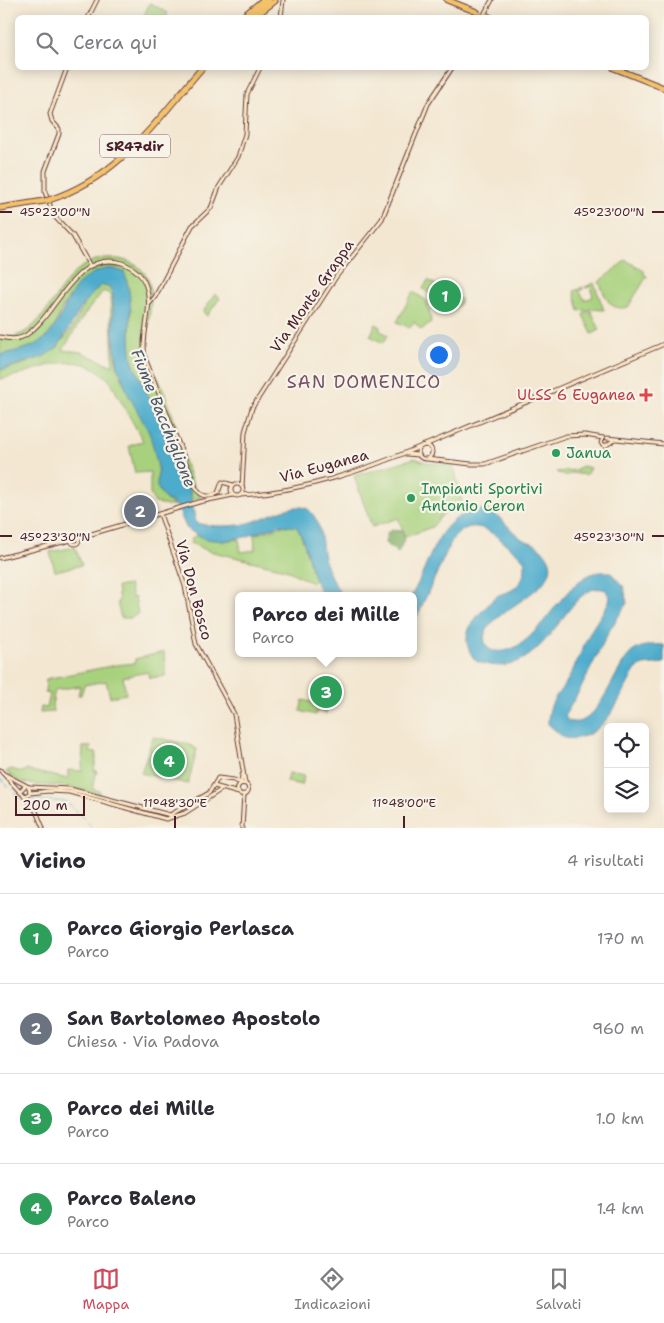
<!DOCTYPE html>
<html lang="it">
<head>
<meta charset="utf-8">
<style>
  :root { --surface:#fff; --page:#f2f2f3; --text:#2b2b33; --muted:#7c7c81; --line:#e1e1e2; --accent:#d1495b }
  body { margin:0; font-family:"Shantell Sans",sans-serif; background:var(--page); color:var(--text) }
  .controls { position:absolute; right:15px; bottom:15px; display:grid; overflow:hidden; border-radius:8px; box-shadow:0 2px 12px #0003 }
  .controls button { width:45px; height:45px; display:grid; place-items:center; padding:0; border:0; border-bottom:1px solid var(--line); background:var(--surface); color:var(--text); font:25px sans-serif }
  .scale { position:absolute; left:15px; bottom:12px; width:70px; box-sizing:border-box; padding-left:5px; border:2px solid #4a1f2b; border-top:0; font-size:14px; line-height:18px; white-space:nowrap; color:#4a1f2b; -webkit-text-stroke:4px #f7f3e8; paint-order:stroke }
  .you { position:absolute; left:438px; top:354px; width:18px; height:18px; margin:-12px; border:4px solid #fff; border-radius:50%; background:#1a73e8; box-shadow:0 0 0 8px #1a73e833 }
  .badge { display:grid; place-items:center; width:32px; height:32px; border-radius:50%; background:var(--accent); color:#fff; font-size:16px; font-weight:700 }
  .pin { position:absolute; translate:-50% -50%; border:2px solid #fff; box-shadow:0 1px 5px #0006 }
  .popup { position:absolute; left:235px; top:592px; width:182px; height:65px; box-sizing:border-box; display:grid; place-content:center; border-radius:8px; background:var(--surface); filter:drop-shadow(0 1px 4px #0005); font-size:16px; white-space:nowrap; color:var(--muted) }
  .popup b { font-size:19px; color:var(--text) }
  .popup::after { content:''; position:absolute; left:50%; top:100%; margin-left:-10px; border:10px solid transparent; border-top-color:var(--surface) }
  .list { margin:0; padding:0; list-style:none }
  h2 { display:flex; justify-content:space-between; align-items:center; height:65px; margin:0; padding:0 20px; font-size:21px }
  h2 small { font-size:16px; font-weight:400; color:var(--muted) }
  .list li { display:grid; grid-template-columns:32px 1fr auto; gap:15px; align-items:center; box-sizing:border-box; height:90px; padding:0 20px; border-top:1px solid var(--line) }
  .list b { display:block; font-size:19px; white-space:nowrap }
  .list p { margin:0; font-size:16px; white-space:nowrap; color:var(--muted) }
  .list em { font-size:16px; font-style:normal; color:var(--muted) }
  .icon { flex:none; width:28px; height:28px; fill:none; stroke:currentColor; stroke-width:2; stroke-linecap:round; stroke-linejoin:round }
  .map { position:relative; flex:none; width:664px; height:828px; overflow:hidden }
  .search { position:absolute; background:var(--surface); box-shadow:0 2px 12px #0003; left:15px; right:15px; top:15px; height:55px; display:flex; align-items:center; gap:12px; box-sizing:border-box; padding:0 18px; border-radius:8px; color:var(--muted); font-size:19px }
  .sheet { height:425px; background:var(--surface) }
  nav { display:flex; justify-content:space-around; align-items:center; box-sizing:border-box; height:70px; border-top:1px solid var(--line); background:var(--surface); font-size:14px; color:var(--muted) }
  nav a { display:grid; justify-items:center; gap:2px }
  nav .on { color:var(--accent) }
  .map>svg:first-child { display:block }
</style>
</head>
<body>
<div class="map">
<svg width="664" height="828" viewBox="0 0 664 828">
  <rect width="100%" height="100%" fill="#f7f3e8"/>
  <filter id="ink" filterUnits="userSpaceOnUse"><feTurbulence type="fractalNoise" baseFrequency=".02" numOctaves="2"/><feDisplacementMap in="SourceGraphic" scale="10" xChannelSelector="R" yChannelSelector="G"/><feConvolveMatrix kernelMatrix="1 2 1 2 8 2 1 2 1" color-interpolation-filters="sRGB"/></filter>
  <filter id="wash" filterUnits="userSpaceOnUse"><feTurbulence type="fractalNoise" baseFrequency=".0096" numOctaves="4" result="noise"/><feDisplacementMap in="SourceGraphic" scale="20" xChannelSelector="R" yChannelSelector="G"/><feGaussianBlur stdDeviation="1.12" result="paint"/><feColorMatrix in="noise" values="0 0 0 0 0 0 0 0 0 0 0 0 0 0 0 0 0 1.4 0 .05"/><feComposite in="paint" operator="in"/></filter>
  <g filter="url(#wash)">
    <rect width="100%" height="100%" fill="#f3e7d1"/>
    <g fill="#a8d17d" stroke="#797854" fill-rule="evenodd">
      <path d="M150 3 168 13 166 17H143Z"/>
      <path d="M119 259C175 271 139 325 147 358 149 366 157 374 160 382 167 397 172 413 177 429L173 430 194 488 202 497 190 500V492L187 479 133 363 130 347 131 308 117 269C94 268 74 288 63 307 57 319 55 330 44 340 32 349 14 351 0 355V337C44 343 55 279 88 263 97 258 109 259 119 259Z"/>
      <path d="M626 260 644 271V275L647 276 628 307C609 312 606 297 599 282Z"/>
      <path d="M428 280 441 288V290L461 299 459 305 449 314 437 299 423 289Z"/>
      <path d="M594 283 604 310 591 309 579 311 574 291 583 287V289L579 291 585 300 593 297 591 289 592 286 586 288 585 287Z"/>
      <path d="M101 284 107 285 112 290C115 312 111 334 115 355 121 391 148 418 156 453 161 474 151 497 176 505L167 506 155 503 150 494V472L135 473 129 446 143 441 110 381C76 344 41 372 0 379V370C25 365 50 356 67 335 80 319 83 298 101 284ZM103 291 110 294 113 366 81 352 63 350 84 315Z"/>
      <path d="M413 292 427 301 431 322 421 330 414 322 410 328 397 322Z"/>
      <path d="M215 294 220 298 207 316 203 312Z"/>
      <path d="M591 311 600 330 592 334 583 315 585 312Z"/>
      <path d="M376 324 381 327 379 330 388 335 383 343 370 336Z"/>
      <path d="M415 458 425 462 454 466 462 502 442 515 432 527 405 537 398 518 372 527 354 476Z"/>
      <path d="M583 466 590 468 586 475 572 473 565 476 556 472 575 470Z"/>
      <path d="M289 524 297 527C306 543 308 562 315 580L312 583 285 569 209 551 190 543 191 539 196 535 223 541 239 539 241 552 255 550 254 535Z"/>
      <path d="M75 547 82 565 55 571 50 552Z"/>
      <path d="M129 585 132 598 135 597 138 614 130 618H121L117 602 119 601 117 587Z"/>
      <path d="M164 652 166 676 150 678 148 672 123 677 126 694 110 697 106 681 84 685 81 695H78L80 686 55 690 52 705 53 712 40 713 41 707 47 708 50 694 45 693 46 679 116 665 135 663V659Z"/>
      <path d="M324 682 333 684 326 713 317 711 316 715 300 711 303 700 318 704Z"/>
      <path d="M153 737 188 744 197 749 188 784 141 773Z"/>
      <path d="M83 747H91L90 752 97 753 94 770 97 771 92 789 100 791 99 795C89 792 79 789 69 787 45 784 25 789 6 772L11 769 23 772 26 770 68 779V770L82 771Z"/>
      <path d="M289 773 304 776 302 785 287 782Z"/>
    </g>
    <path fill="#86b36c" stroke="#68694c" d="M392 530 402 531 405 537 398 553 385 543 387 533Z"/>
    <g fill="#4daccc" stroke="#4c667c">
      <path d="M110 268 124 272C136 302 126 333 133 363L187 479 196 523C212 527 233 527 249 523 262 520 299 498 310 511 322 523 321 542 324 558 327 572 335 584 342 596H323C309 574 309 549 297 527L280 525 245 537 223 541 205 539 187 529 176 505 164 498 157 487 158 467 150 434 128 394 118 367 113 333V295L109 286 101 285 84 303 58 347 43 357 0 370V355C14 351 33 349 44 339 70 317 64 275 110 268Z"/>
      <path d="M483 509C500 513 508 529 522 539 527 542 532 542 536 545 595 588 455 614 490 650 540 664 563 560 611 573L624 587 627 603 609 631 581 688 565 715 567 720C596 735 614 668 631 653 640 645 653 644 664 645V663L643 665 636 669C619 697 605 744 564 738L548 724C548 698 562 693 572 672 579 658 584 643 592 629 598 619 605 610 610 599L606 590C565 575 549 690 476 661 459 640 468 625 485 608 489 604 494 597 499 595 502 593 507 593 510 591 521 586 529 569 523 558 500 542 477 508 452 540L414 623V596H411C433 561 434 515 483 509Z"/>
    </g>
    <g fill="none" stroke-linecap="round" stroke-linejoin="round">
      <path stroke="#4daccc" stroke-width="1" d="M0 778 20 798 67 802 93 828"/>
    </g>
  </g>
  <g filter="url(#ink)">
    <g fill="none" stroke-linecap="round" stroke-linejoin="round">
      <defs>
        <g id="secondary">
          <path d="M88 18 97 0"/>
          <path d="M281 18 283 0"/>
          <path d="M482 18 492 0"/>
          <path d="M67 68 50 114 52 121 59 129V134L45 171V192L54 216 73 236 90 266"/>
          <path d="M149 304 155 297 192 226 211 208 219 187 238 157 245 134 247 94 260 68"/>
          <path d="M0 337C8 339 19 340 26 335 57 315 75 249 122 263 133 267 142 274 146 286 154 310 140 334 145 358L196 488C200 496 209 499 218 493L222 482 233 485"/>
          <path d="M603 438 601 443 605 446 614 440"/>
          <path d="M607 438 664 444"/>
          <path d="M425 445 664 344"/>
          <circle cx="425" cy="452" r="7"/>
          <path d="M406 454 419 455"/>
          <path d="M427 459 471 464H485L566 436 585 435 603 438"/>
          <circle cx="237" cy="490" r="6"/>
          <path d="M242 487 245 432 252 408 336 277 382 219 428 104 452 68"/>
          <path d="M240 495C302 492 365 470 422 446"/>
          <path d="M160 514 185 586 196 644 234 714 245 783"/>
          <circle cx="75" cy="540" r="4"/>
          <path d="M78 538 199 502 233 495"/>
          <path d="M0 558 71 540"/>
          <path d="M0 770 21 793"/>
          <path d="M4 774 29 787 30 793 25 796 20 791 25 786"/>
          <circle cx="243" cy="789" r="5.5"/>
          <path d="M214 786 239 793"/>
          <path d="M29 787 70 789 170 815 209 793 218 778 234 780 241 783 242 775"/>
          <path d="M30 793 49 791 69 792 166 819 185 813 222 789"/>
          <path d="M23 795 36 811 43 828"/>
          <path d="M242 828 244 794"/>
        </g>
        <g id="highway">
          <path d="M447 0 477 12"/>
          <path d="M486 15 491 18"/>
          <path d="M241 18 263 0"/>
          <path d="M247 18 269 0"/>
          <path d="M253 18 275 1"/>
          <path d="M614 68 664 88"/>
          <path d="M49 200C120 177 156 121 202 68"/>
          <path d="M0 208 44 201"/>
        </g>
      </defs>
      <use href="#secondary" stroke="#633d44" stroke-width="5"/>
      <use href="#highway" stroke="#633d44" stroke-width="7"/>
      <use href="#secondary" stroke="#fbe7c3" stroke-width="3"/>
      <use href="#highway" stroke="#f4c26a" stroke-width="5"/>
      <defs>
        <path id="highway-bridge" d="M44 201 49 200"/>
      </defs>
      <use href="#highway-bridge" stroke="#633d44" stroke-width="7" stroke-linecap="butt"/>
      <use href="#highway-bridge" stroke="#f4c26a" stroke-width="5"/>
    </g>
  </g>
  <path fill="none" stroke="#4a1f2b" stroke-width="2" d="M0 212H12M652 212H664M0 536H12M652 536H664M175 816V828M404 816V828"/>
  <path fill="#e0444e" stroke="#f7f3e8" stroke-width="2" d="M643.5 387.5h5v5h5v5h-5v5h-5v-5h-5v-5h5z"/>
  <g fill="#2e9e5b" stroke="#f7f3e8" stroke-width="2">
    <circle cx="556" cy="453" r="5"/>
    <circle cx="411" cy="498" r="5"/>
  </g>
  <g text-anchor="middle" stroke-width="4.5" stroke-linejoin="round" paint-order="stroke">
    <rect fill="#f7f3e8" stroke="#7e5f64" stroke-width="1" x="100" y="134.5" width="70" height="23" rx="4"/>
    <g font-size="14" font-weight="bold" fill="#4a1f2b">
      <text x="135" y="151">SR47dir</text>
    </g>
    <g font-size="15" fill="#4a1f2b" stroke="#f7f3e8">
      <text transform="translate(312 296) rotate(-55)" y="5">Via Monte Grappa</text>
      <text transform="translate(324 466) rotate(-15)" y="5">Via Euganea</text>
      <text transform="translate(194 590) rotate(75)" y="5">Via Don Bosco</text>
    </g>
    <g font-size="15" fill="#be3a42" stroke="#f7f3e8" text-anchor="end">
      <text x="635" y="400">ULSS 6 Euganea</text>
    </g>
    <g font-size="15" fill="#27864d" stroke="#f7f3e8" text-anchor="start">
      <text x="566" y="458">Janua</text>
      <text x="421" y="494">Impianti Sportivi<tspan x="421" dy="17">Antonio Ceron</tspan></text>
    </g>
    <g font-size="16" font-style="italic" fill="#4b576b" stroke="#f7f3e8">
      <text transform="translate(164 418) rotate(68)" y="6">Fiume Bacchiglione</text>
    </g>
    <g font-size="18" letter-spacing="1" fill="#755166" stroke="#f7f3e8">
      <text x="364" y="388">SAN DOMENICO</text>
    </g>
  </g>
  <g font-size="12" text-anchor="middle" fill="#4a1f2b" stroke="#f7f3e8" stroke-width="4.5" stroke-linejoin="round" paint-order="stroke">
    <text x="609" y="216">45°23'00"N</text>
    <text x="55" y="216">45°23'00"N</text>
    <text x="609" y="541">45°23'30"N</text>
    <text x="55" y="541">45°23'30"N</text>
    <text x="175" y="807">11°48'30"E</text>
    <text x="404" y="807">11°48'00"E</text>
  </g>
</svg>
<div class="controls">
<button><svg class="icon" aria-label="locate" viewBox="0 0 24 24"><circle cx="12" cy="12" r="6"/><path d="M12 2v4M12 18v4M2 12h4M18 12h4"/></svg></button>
<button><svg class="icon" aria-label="layers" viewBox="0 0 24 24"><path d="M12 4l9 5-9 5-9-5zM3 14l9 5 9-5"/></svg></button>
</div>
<div class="scale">200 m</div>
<div class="you"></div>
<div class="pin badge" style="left:445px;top:296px;background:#2e9e5b">1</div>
<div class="pin badge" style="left:140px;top:511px;background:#6b7280">2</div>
<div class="pin badge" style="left:326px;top:692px;background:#2e9e5b">3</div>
<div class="popup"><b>Parco dei Mille</b>Parco</div>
<div class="pin badge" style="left:169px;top:761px;background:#2e9e5b">4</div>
<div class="search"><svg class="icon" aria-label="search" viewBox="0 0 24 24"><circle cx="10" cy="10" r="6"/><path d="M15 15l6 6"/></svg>Cerca qui</div>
</div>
<section class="sheet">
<h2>Vicino<small>4 risultati</small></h2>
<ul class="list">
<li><span class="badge" style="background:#2e9e5b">1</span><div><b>Parco Giorgio Perlasca</b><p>Parco</p></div><em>170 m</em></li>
<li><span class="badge" style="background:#6b7280">2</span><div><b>San Bartolomeo Apostolo</b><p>Chiesa · Via Padova</p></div><em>960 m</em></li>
<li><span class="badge" style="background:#2e9e5b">3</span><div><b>Parco dei Mille</b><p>Parco</p></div><em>1.0 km</em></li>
<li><span class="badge" style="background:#2e9e5b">4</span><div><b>Parco Baleno</b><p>Parco</p></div><em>1.4 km</em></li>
</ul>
</section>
<nav>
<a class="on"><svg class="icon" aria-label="map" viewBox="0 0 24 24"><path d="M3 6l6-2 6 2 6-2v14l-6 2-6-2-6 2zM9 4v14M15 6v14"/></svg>Mappa</a>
<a><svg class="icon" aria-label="directions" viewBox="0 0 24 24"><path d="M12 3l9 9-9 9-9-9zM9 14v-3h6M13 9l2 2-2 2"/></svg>Indicazioni</a>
<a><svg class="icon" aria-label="saved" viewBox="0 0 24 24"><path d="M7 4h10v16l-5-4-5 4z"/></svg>Salvati</a>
</nav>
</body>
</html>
